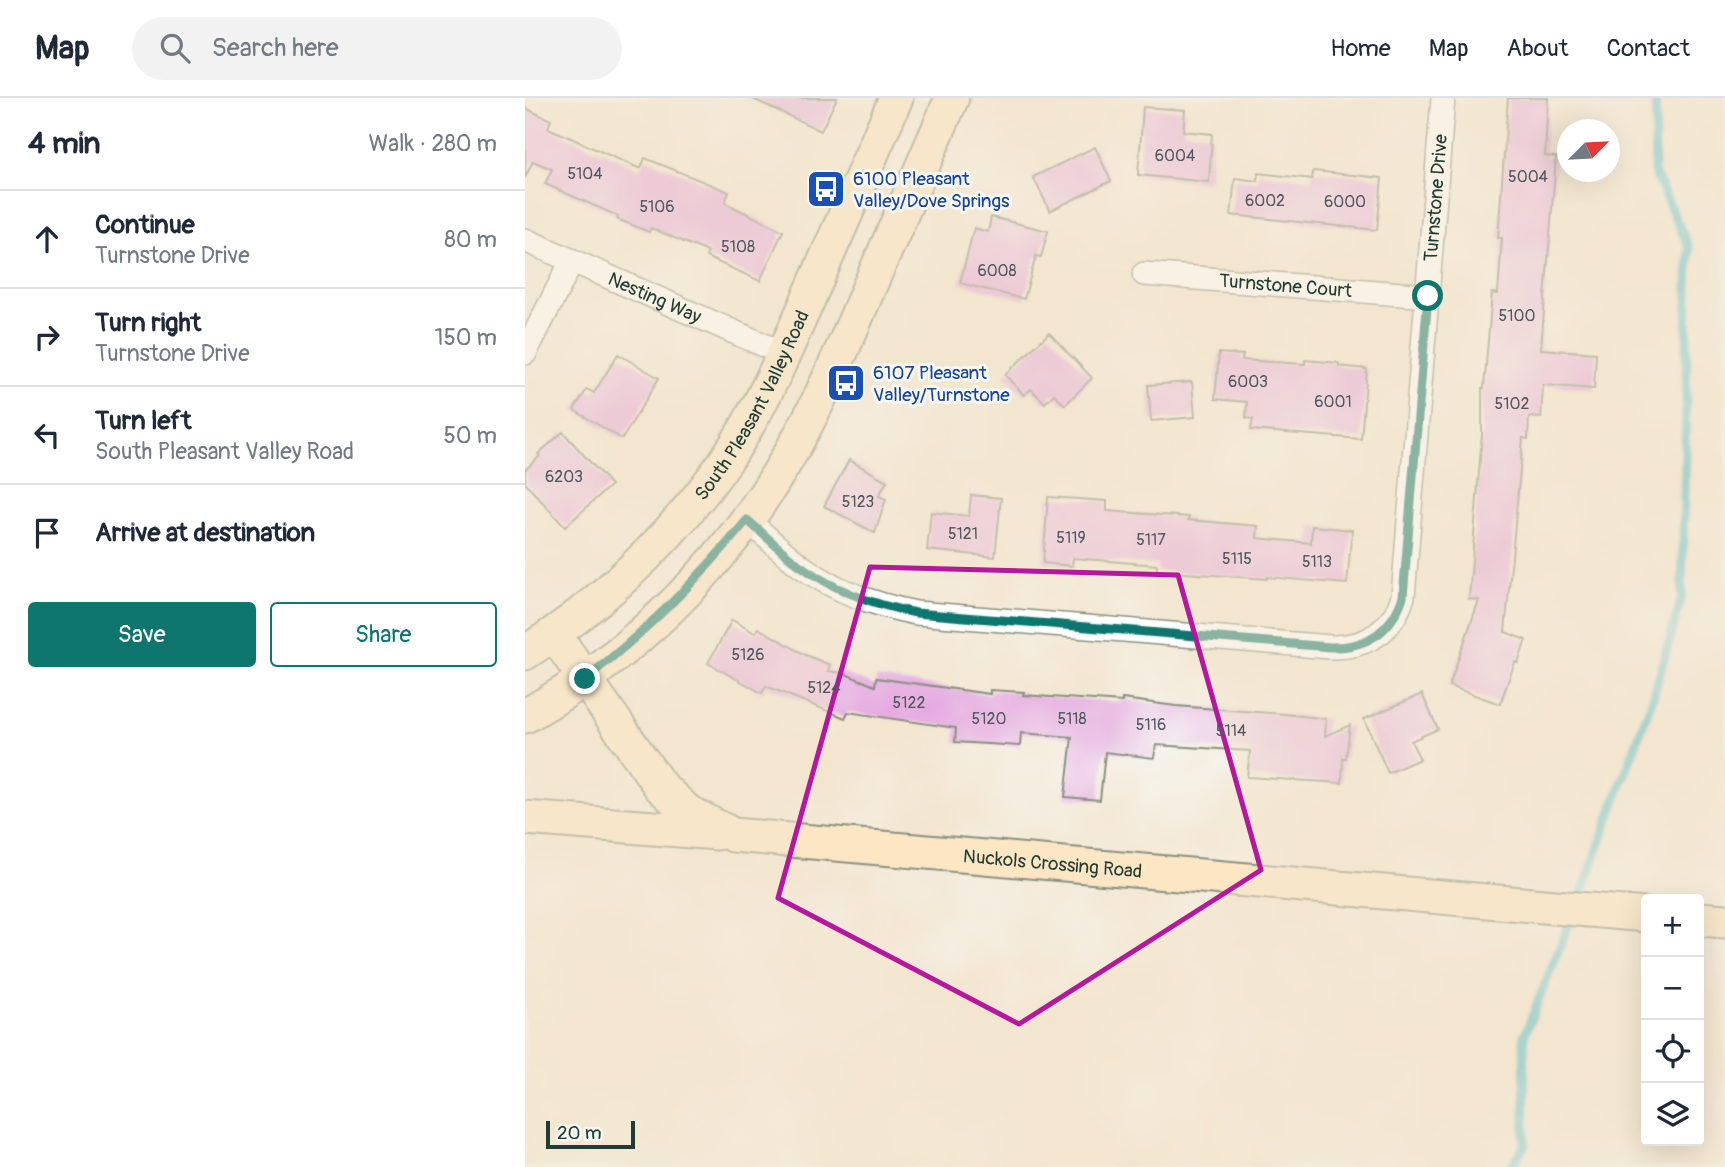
<!DOCTYPE html>
<html lang="en">
<head>
<meta charset="utf-8">
<style>
  :root { --surface:#fff; --page:#f2f2f3; --text:#1f2937; --muted:#747a83; --line:#e0e1e3; --accent:#0f766e }
  body { margin:0; font-family:Pangolin,sans-serif; background:var(--page); color:var(--text) }
  .controls { position:absolute; right:21px; bottom:21px; display:grid; overflow:hidden; border-radius:7px; box-shadow:0 7px 28px #0002 }
  .controls button { width:63px; height:63px; display:grid; place-items:center; padding:0; border:0; border-bottom:2px solid var(--line); background:var(--surface); color:var(--text); font:35px sans-serif }
  .compass { position:absolute; left:1032px; top:21px; width:63px; height:63px; border-radius:50%; background:var(--surface); box-shadow:0 7px 28px #0002; rotate:66deg }
  .scale { position:absolute; left:21px; bottom:18px; width:89px; box-sizing:border-box; padding-left:7px; border:4px solid #1f3d34; border-top:0; font-size:19px; line-height:24px; white-space:nowrap; color:#1f3d34; -webkit-text-stroke:5px #f6f6f2; paint-order:stroke }
  .stop { position:absolute; width:21px; height:21px; margin:-16px; border:5px solid #0f766e; border-radius:50%; background:#fff }
  .stop.end { background:#0f766e; border-color:#fff; box-shadow:0 2px 7px #0008 }
  .list { margin:0; padding:0; list-style:none }
  h2 { display:flex; justify-content:space-between; align-items:center; height:91px; margin:0; padding:0 28px; font-size:30px }
  h2 small { font-size:23px; font-weight:400; color:var(--muted) }
  .list li { display:grid; grid-template-columns:46px 1fr auto; gap:21px; align-items:center; box-sizing:border-box; height:98px; padding:0 28px; border-top:2px solid var(--line) }
  .list b { display:block; font-size:26px; white-space:nowrap }
  .list p { margin:0; font-size:23px; white-space:nowrap; color:var(--muted) }
  .list em { font-size:23px; font-style:normal; color:var(--muted) }
  .actions { display:flex; gap:14px; padding:21px 28px }
  .actions a { flex:1; padding:16px 0; border:2px solid var(--accent); border-radius:7px; text-align:center; font-size:24px; color:var(--accent) }
  .actions .main { background:var(--accent); color:#fff }
  .icon { flex:none; width:38px; height:38px; fill:none; stroke:currentColor; stroke-width:2; stroke-linecap:round; stroke-linejoin:round }
  .map { position:relative; flex:none; width:1200px; height:1069px; overflow:hidden }
  header { display:flex; align-items:center; gap:42px; box-sizing:border-box; height:98px; padding:0 35px; background:var(--surface); border-bottom:2px solid var(--line) }
  header strong { font-size:33px }
  nav { display:flex; gap:38px; margin-inline-start:auto; font-size:24px }
  .search { width:490px; height:63px; background:var(--page); display:flex; align-items:center; gap:18px; box-sizing:border-box; padding:0 24px; border-radius:38px; color:var(--muted); font-size:26px }
  main { display:flex }
  aside { flex:1; background:var(--surface) }
  .map>svg:first-child { display:block }
</style>
</head>
<body>
<header>
<strong>Map</strong>
<div class="search"><svg class="icon" aria-label="search" viewBox="0 0 24 24"><circle cx="10" cy="10" r="6"/><path d="M15 15l6 6"/></svg>Search here</div>
<nav><a>Home</a><a>Map</a><a>About</a><a>Contact</a></nav>
</header>
<main>
<aside>
<h2>4 min<small>Walk · 280 m</small></h2>
<ul class="list">
<li><svg class="icon" aria-label="ahead" viewBox="0 0 24 24"><path d="M12 20V5M6 11l6-6 6 6"/></svg><div><b>Continue</b><p>Turnstone Drive</p></div><em>80 m</em></li>
<li><svg class="icon" aria-label="right" viewBox="0 0 24 24"><path d="M7 20v-9h11M14 6l5 5-5 5"/></svg><div><b>Turn right</b><p>Turnstone Drive</p></div><em>150 m</em></li>
<li><svg class="icon" aria-label="left" viewBox="0 0 24 24"><path d="M17 20v-9H6M10 6l-5 5 5 5"/></svg><div><b>Turn left</b><p>South Pleasant Valley Road</p></div><em>50 m</em></li>
<li><svg class="icon" aria-label="arrive" viewBox="0 0 24 24"><path d="M6 21V4h12l-3 4 3 4H6"/></svg><div><b>Arrive at destination</b></div></li>
</ul>
<div class="actions"><a class="main">Save</a><a>Share</a></div>
</aside>
<div class="map">
<svg width="1200" height="1069" viewBox="0 0 1200 1069">
  <rect width="100%" height="100%" fill="#f6f6f2"/>
  <filter id="ink" filterUnits="userSpaceOnUse"><feTurbulence type="fractalNoise" baseFrequency=".0143" numOctaves="2"/><feDisplacementMap in="SourceGraphic" scale="14" xChannelSelector="R" yChannelSelector="G"/><feConvolveMatrix kernelMatrix="1 2 1 2 8 2 1 2 1" color-interpolation-filters="sRGB"/></filter>
  <filter id="wash" filterUnits="userSpaceOnUse"><feTurbulence type="fractalNoise" baseFrequency=".00686" numOctaves="4" result="noise"/><feDisplacementMap in="SourceGraphic" scale="28" xChannelSelector="R" yChannelSelector="G"/><feGaussianBlur stdDeviation="1.57" result="paint"/><feColorMatrix in="noise" values="0 0 0 0 0 0 0 0 0 0 0 0 0 0 0 0 0 1.4 0 .05"/><feComposite in="paint" operator="in"/></filter>
  <g filter="url(#wash)">
    <rect width="100%" height="100%" fill="#f3e5ce"/>
    <g fill="none" stroke-linecap="round" stroke-linejoin="round">
      <g stroke="#52bdcd" stroke-width="9">
        <path d="M1054 803 1128 599 1157 499 1164 149 1129 74 1131 0"/>
        <path d="M986 1069 1000 1047 999 938 1048 816"/>
      </g>
    </g>
    <g id="blocks">
      <g fill="#e5a8e0">
        <path d="M226 0H312L296 33Z"/>
        <path d="M983 0H1023L1020 58 1031 59 1016 251 1071 255 1069 291 1018 287 1016 320 1004 319 1003 341 998 340 980 534 1001 542 993 565 990 564 975 606 924 588 954 502 944 501 957 336V290H959L967 195 973 196 977 140H973Z"/>
        <path d="M618 9 660 12 658 33 687 36 684 84 613 77Z"/>
        <path d="M0 10 26 22 23 30 113 70H116L120 60 204 94 200 105 258 133 235 183 181 159 183 154 126 130 124 134 92 121 93 118 20 86 27 71 8 63 0 80Z"/>
        <path d="M570 49 586 83 525 113 508 79Z"/>
        <path d="M788 73 857 80 852 132 706 117 710 80 733 83V75L787 81Z"/>
        <path d="M466 119 523 133 516 159 511 158 499 201 435 185 449 130 463 134Z"/>
        <path d="M524 235 567 280 540 307 529 296 520 305 506 291 499 297 480 277Z"/>
        <path d="M694 255 718 257 717 262 780 266V262L814 265V268L842 271 836 341 726 332 728 321 721 320 722 304 690 301Z"/>
        <path d="M93 256 134 280 97 341 49 312 62 291 69 295Z"/>
        <path d="M667 284 670 319 626 323 623 287Z"/>
        <path d="M38 334 86 387 40 429 0 385V372L15 358 13 356Z"/>
        <path d="M324 362 362 383 354 398 361 401 350 435 299 408Z"/>
        <path d="M446 397 476 400 470 459 402 452 406 414 444 418Z"/>
        <path d="M523 399 582 403V413L664 419 663 422 733 428 732 440 786 445 787 428 827 432 822 486 742 479V481L632 473V467L548 460 547 468 518 465Z"/>
        <path d="M207 522 230 535 233 530 281 557 305 567 303 573 318 575 350 588 351 580 465 596V592L499 594 498 597 597 604V601L651 608 760 616 801 621 800 638 825 627 821 660H818L817 685 722 679 725 653 631 647 629 660 580 654 575 702 540 699 547 639 496 635 495 648 430 644 431 630 323 614 320 620 241 588 237 595 183 565Z"/>
        <path d="M897 596 913 631 886 643 895 661 863 675 839 621Z"/>
      </g>
    </g>
  </g>
  <g filter="url(#ink)">
    <use href="#blocks" fill-opacity="0" stroke="#899181" stroke-width="2"/>
    <g fill="none" stroke-linecap="round" stroke-linejoin="round">
      <defs>
        <g id="street">
          <path id="s1" d="M0 142 259 256"/>
          <path id="s2" d="M619 176 903 198"/>
          <path d="M0 255 47 163"/>
          <path id="s3" d="M222 422C240 437 257 454 276 468 310 493 350 507 391 515L805 549C841 550 867 534 878 499L918 0"/>
        </g>
        <g id="secondary">
          <path id="s4" d="M29 536 135 688 163 714 208 737 1121 817"/>
          <path id="s5" d="M0 555C78 505 145 442 199 365 236 311 262 250 288 190 316 127 344 63 371 0"/>
          <path d="M0 618C105 559 198 470 259 366 292 311 317 253 342 194 371 129 399 65 427 0"/>
          <path d="M0 720 192 735"/>
          <path d="M1174 821 1200 823"/>
        </g>
      </defs>
      <use href="#street" stroke="#899181" stroke-width="26"/>
      <use href="#secondary" stroke="#899181" stroke-width="37"/>
      <use href="#street" stroke="#fff" stroke-width="23"/>
      <use href="#secondary" stroke="#fce6c4" stroke-width="33"/>
    </g>
  </g>
  <g fill="none" stroke-linecap="round" stroke-linejoin="round" filter="url(#ink)">
    <path stroke="#0f766e" stroke-width="9" d="M60 581C122 533 172 483 222 422 240 437 257 454 276 468 310 493 350 507 391 515L805 549C841 550 866 534 878 499L903 198"/>
  </g>
  <path d="M0 0H1200V1069H0ZM345 469 653 477 736 772 494 926 253 800Z" fill="#f3e5ce" fill-opacity=".55" fill-rule="evenodd"/>
  <path fill="none" stroke="#b5179e" stroke-width="5" stroke-linejoin="round" d="M345 469 653 477 736 772 494 926 253 800Z"/>
  <defs>
    <symbol id="bus-square" viewBox="-11 -11 22 22"><rect x="-9" y="-9" width="18" height="18" rx="4" fill="#1a4fb4" stroke="#f6f6f2"/><path d="M-5-6H5V4H4V6H2V4H-2V6H-4V4H-5ZM-3.5-4V0h7V-4ZM-3.5 1.2v1.5H-2V1.2ZM2 1.2v1.5H3.5V1.2Z" fill="#fff"/></symbol>
  </defs>
  <g fill-rule="evenodd">
    <use href="#bus-square" x="279" y="69" width="44" height="44"/>
    <use href="#bus-square" x="299" y="263" width="44" height="44"/>
  </g>
  <g text-anchor="middle" stroke-width="6" stroke-linejoin="round" paint-order="stroke">
    <g font-size="16" fill="#50585f">
      <text x="650" y="63">6004</text>
      <text x="60" y="81">5104</text>
      <text x="1003" y="84">5004</text>
      <text x="740" y="108">6002</text>
      <text x="820" y="109">6000</text>
      <text x="132" y="114">5106</text>
      <text x="213" y="154">5108</text>
      <text x="472" y="178">6008</text>
      <text x="992" y="223">5100</text>
      <text x="723" y="289">6003</text>
      <text x="808" y="309">6001</text>
      <text x="987" y="311">5102</text>
      <text x="39" y="384">6203</text>
      <text x="333" y="409">5123</text>
      <text x="438" y="441">5121</text>
      <text x="546" y="445">5119</text>
      <text x="626" y="447">5117</text>
      <text x="712" y="466">5115</text>
      <text x="792" y="469">5113</text>
      <text x="223" y="562">5126</text>
      <text x="299" y="595">5124</text>
      <text x="384" y="610">5122</text>
      <text x="464" y="626">5120</text>
      <text x="547" y="626">5118</text>
      <text x="626" y="632">5116</text>
      <text x="706" y="638">5114</text>
    </g>
    <g font-size="19" fill="#164399" stroke="#f6f6f2" text-anchor="start">
      <text x="328" y="87">6100 Pleasant<tspan x="328" dy="22">Valley/Dove Springs</tspan></text>
      <text x="348" y="281">6107 Pleasant<tspan x="348" dy="22">Valley/Turnstone</tspan></text>
    </g>
    <g font-size="19" fill="#1f3d34" stroke="#f6f6f2">
      <text dy="7" stroke="none"><textPath href="#s3" startOffset="1108">Turnstone Drive</textPath></text>
      <text dy="7" stroke="none"><textPath href="#s2" startOffset="142">Turnstone Court</textPath></text>
      <text dy="7" stroke="none"><textPath href="#s1" startOffset="142">Nesting Way</textPath></text>
      <text dy="7" stroke="none"><textPath href="#s5" startOffset="341">South Pleasant Valley Road</textPath></text>
      <text dy="7" stroke="none"><textPath href="#s4" startOffset="595">Nuckols Crossing Road</textPath></text>
    </g>
  </g>
</svg>
<div class="controls">
<button>+</button>
<button>−</button>
<button><svg class="icon" aria-label="locate" viewBox="0 0 24 24"><circle cx="12" cy="12" r="6"/><path d="M12 2v4M12 18v4M2 12h4M18 12h4"/></svg></button>
<button><svg class="icon" aria-label="layers" viewBox="0 0 24 24"><path d="M12 4l9 5-9 5-9-5zM3 14l9 5 9-5"/></svg></button>
</div>
<svg class="compass" viewBox="-18 -18 36 36"><path d="M0-13l5 13h-10z" fill="#e53935"/><path d="M0 13l5-13h-10z" fill="#747a83"/></svg>
<div class="scale">20 m</div>
<div class="stop" style="left:903px;top:198px"></div>
<div class="stop end" style="left:60px;top:581px"></div>
</div>
</main>
</body>
</html>
